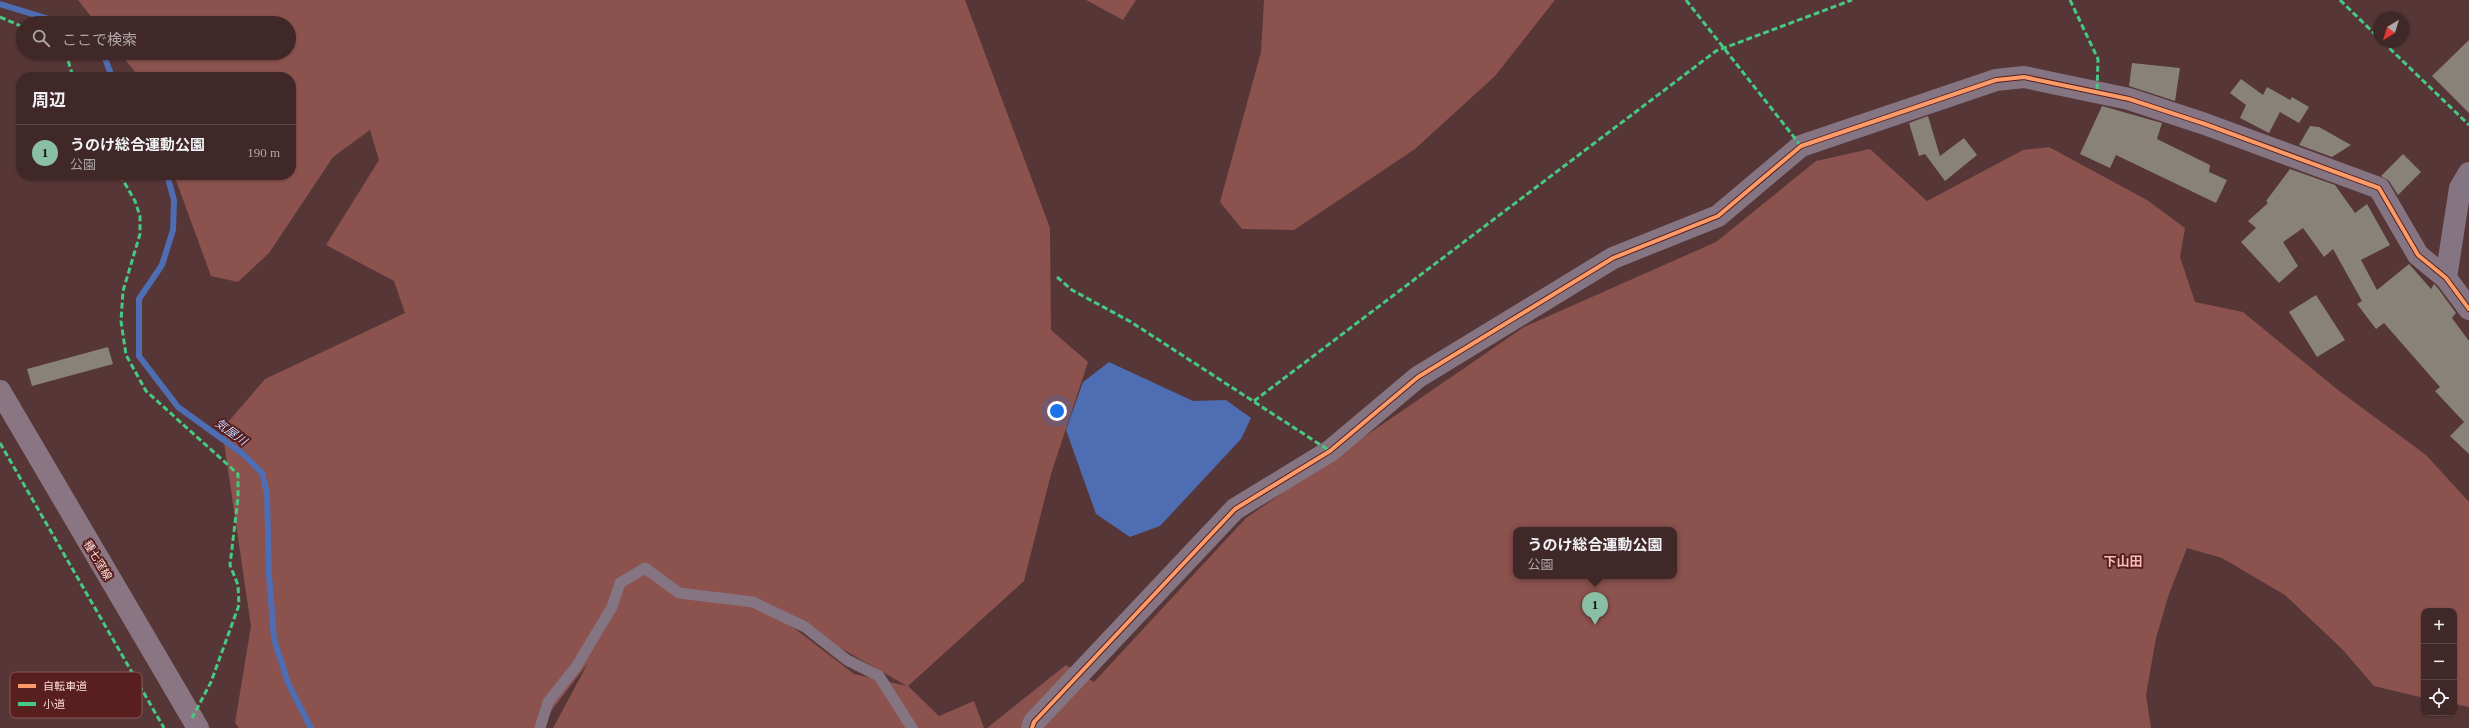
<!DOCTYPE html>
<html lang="ja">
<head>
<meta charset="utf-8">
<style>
  :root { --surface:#402828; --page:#473030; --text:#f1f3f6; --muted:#aea6a8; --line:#594445; --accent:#8abfa5 }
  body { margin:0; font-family:"Times New Roman","Noto Sans JP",serif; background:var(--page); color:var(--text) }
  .controls { position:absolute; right:12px; bottom:12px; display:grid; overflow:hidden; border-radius:8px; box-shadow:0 1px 3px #0004 }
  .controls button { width:36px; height:36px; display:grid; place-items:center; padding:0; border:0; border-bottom:1px solid var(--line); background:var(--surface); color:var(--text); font:20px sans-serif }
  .compass { position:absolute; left:2373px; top:12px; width:36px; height:36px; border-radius:50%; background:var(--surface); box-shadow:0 1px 3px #0004; rotate:218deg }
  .you { position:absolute; left:1057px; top:411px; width:14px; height:14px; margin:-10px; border:3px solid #fff; border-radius:50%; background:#1a73e8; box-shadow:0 0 0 6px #1a73e833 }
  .badge { display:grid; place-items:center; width:26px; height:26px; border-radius:50%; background:var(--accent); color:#111; font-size:13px; font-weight:700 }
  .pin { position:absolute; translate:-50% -33px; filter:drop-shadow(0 1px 2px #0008) }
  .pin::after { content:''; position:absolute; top:21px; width:14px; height:12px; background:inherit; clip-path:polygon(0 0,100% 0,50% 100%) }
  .popup { position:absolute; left:1513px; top:527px; width:164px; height:52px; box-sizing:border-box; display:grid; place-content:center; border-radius:8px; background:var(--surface); filter:drop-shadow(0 1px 3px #0005); font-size:13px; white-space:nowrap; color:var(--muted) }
  .popup b { font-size:15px; color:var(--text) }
  .popup::after { content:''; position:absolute; left:50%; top:100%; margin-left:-8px; border:8px solid transparent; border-top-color:var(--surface) }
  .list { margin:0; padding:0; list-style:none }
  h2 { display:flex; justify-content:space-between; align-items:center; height:52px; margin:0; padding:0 16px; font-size:17px }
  h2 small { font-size:13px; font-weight:400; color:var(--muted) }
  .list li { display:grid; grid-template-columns:26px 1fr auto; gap:12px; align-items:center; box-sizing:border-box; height:56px; padding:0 16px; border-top:1px solid var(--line) }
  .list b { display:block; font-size:15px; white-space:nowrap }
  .list p { margin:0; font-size:13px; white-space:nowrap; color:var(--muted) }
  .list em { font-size:13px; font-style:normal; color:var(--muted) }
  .icon { flex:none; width:22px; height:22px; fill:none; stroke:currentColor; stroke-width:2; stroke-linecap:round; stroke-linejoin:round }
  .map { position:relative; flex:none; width:2469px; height:728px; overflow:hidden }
  .search { position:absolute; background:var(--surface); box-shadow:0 1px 3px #0004; left:16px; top:16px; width:280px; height:44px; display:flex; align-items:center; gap:10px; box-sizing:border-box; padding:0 14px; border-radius:22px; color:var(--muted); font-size:15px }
  .panel { position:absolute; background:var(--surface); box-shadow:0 1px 3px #0004; left:16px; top:72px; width:280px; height:108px; border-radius:16px }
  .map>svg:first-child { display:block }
</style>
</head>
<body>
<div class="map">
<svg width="2469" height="728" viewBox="0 0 2469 728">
  <rect width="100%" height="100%" fill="#563636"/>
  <g fill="#8b524e" fill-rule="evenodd">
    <path d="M78 0H965L1050 228 1051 330 1088 362 1051 474 1024 581 908 686 939 716 974 701 984 728H553L588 663 538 728H239L235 723 251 626 222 429 265 379 405 313 394 281 326 245 379 160 370 130 333 157 269 253 238 282 211 276 174 175H291V77H139L120 53H289V23H96ZM760 602 907 686 854 674Z"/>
    <path d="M1086 0H1136L1123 20Z"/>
    <path d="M1264 0H1555L1495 76 1415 149 1294 230 1242 229 1220 202 1261 52Z"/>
    <path d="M2049 147 2147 200 2185 228 2180 257 2195 302 2243 312 2338 390 2426 455 2469 502V707L2454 704V611H2424V698L2374 686 2343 650 2285 595 2222 558 2187 548 2169 594 2156 638 2146 695 2151 728H987L1066 665 1094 682 1246 518 1524 327 1716 242 1816 161 1870 149 1927 201 2023 150ZM1516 530H1674V576H1516Z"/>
  </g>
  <path fill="#4f6db2" d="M1109 362 1193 401 1226 400 1251 418 1241 439 1160 526 1130 537 1096 514 1066 430 1083 382Z"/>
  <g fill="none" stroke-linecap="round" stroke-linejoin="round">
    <g stroke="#4f6db2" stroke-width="6">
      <path d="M0 4 62 23"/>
      <path d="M103 53 112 77"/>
      <path d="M167 175 174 200 173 230 162 265 139 299V356L178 407 243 454 262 473 267 494 269 575 274 639 288 683 311 728"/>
    </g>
  </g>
  <g fill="#888279">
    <path d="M2469 40V113L2432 76Z"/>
    <path d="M2132 63 2180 68 2175 101 2129 86Z"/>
    <path d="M2241 79 2263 95 2267 87 2290 100 2292 97 2309 107 2299 123 2280 112 2269 133 2240 118 2246 105 2230 93Z"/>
    <path d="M2102 106 2162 123 2157 139 2210 165 2209 172 2227 180 2216 203 2116 155 2110 168 2080 154Z"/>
    <path d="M1928 116 1940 156 1964 138 1977 155 1945 181 1925 154 1919 156 1909 123Z"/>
    <path d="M2310 126 2319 127 2351 145 2332 157 2299 145Z"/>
    <path d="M2403 154 2421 172 2398 195 2389 181 2381 176Z"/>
    <path d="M2290 169 2335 185 2355 213 2367 204 2390 245 2361 260 2377 290 2409 264 2431 289 2434 284 2437 287 2456 313 2452 318 2469 341V454L2450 436 2464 422 2435 391 2440 387 2384 323 2376 329 2357 304 2362 301 2333 249 2324 257 2303 228 2283 242 2298 266 2279 283 2241 242 2256 228 2248 221 2268 203 2266 201Z"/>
    <path d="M2316 295 2345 340 2317 357 2289 312Z"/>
    <path d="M108 347 113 364 32 386 27 369Z"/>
  </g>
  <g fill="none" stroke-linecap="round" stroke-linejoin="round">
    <path stroke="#857482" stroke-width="11" d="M540 728 548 702 576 667 612 607 620 583 645 568 679 593 753 602 805 627 847 660 879 676 912 728"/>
    <g stroke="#857482" stroke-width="22">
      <path d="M2446 278 2460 188 2469 173"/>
      <path d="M1032 728 1034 722 1235 509 1330 451 1418 377 1613 258 1718 216 1801 146 1996 80 2024 77 2129 99 2205 124 2379 188 2418 255 2446 278 2469 309"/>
    </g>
    <path stroke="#8a7582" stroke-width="22" d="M0 391 198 728"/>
    <g stroke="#46c982" stroke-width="3" stroke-dasharray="6 3" stroke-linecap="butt">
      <path d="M1686 0 1801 146"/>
      <path d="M2070 0 2098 59 2097 92"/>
      <path d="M2340 0 2379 38"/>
      <path d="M0 17 23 27"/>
      <path d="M2383 42 2469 125"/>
      <path d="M64 53 67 57 73 77"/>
      <path d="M120 175 135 201 140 216V234L123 291 121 321 126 355 146 391 238 474V498L230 565 238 585 239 605 211 682 192 718"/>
      <path d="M1057 277 1072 290 1131 322 1330 451"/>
      <path d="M1254 401 1716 51 1852 0"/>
      <path d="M0 443 164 728"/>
    </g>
    <defs>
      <path id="cycleway" d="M1032 728 1034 722 1235 509 1330 451 1418 377 1613 258 1718 216 1801 146 1996 80 2024 77 2129 99 2205 124 2379 188 2418 255 2446 278 2469 309"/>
    </defs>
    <use href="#cycleway" stroke="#581f1e" stroke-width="6"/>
    <use href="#cycleway" stroke="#fa9b69" stroke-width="4"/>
  </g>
  <g text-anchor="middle" stroke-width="4" stroke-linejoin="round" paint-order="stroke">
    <g font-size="11" fill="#fadcd9" stroke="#581f1e">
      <text transform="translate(98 560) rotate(59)" y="4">種七窪線</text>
    </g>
    <g font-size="12" font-style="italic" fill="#bdd3fc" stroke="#581f1e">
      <text transform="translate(231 432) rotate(36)" y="4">気屋川</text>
    </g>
    <g font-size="13" font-weight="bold" fill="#f7bdb9" stroke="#581f1e">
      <text x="2123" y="566">下山田</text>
    </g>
  </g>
  <rect x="10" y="672" width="132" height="46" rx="6" fill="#581f1e" stroke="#895856" stroke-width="1"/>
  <rect x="18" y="684" width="18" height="4" fill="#fa9b69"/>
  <rect x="18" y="702" width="18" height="4" fill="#46c982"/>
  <g font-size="11" fill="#fadcd9">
    <text x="43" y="690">自転車道</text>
    <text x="43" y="708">小道</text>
  </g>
</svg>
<div class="controls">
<button>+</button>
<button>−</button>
<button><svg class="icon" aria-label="locate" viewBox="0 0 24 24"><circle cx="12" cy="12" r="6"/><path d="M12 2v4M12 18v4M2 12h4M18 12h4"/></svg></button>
</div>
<svg class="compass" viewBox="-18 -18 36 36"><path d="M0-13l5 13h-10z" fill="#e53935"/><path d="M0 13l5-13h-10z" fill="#aea6a8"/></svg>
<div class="you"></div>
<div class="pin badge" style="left:1595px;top:625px">1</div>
<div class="popup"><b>うのけ総合運動公園</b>公園</div>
<div class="search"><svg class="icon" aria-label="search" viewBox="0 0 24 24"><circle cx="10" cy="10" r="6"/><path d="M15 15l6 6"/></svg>ここで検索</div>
<section class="panel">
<h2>周辺<small></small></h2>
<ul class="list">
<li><span class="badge">1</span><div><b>うのけ総合運動公園</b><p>公園</p></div><em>190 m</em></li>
</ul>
</section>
</div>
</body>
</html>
